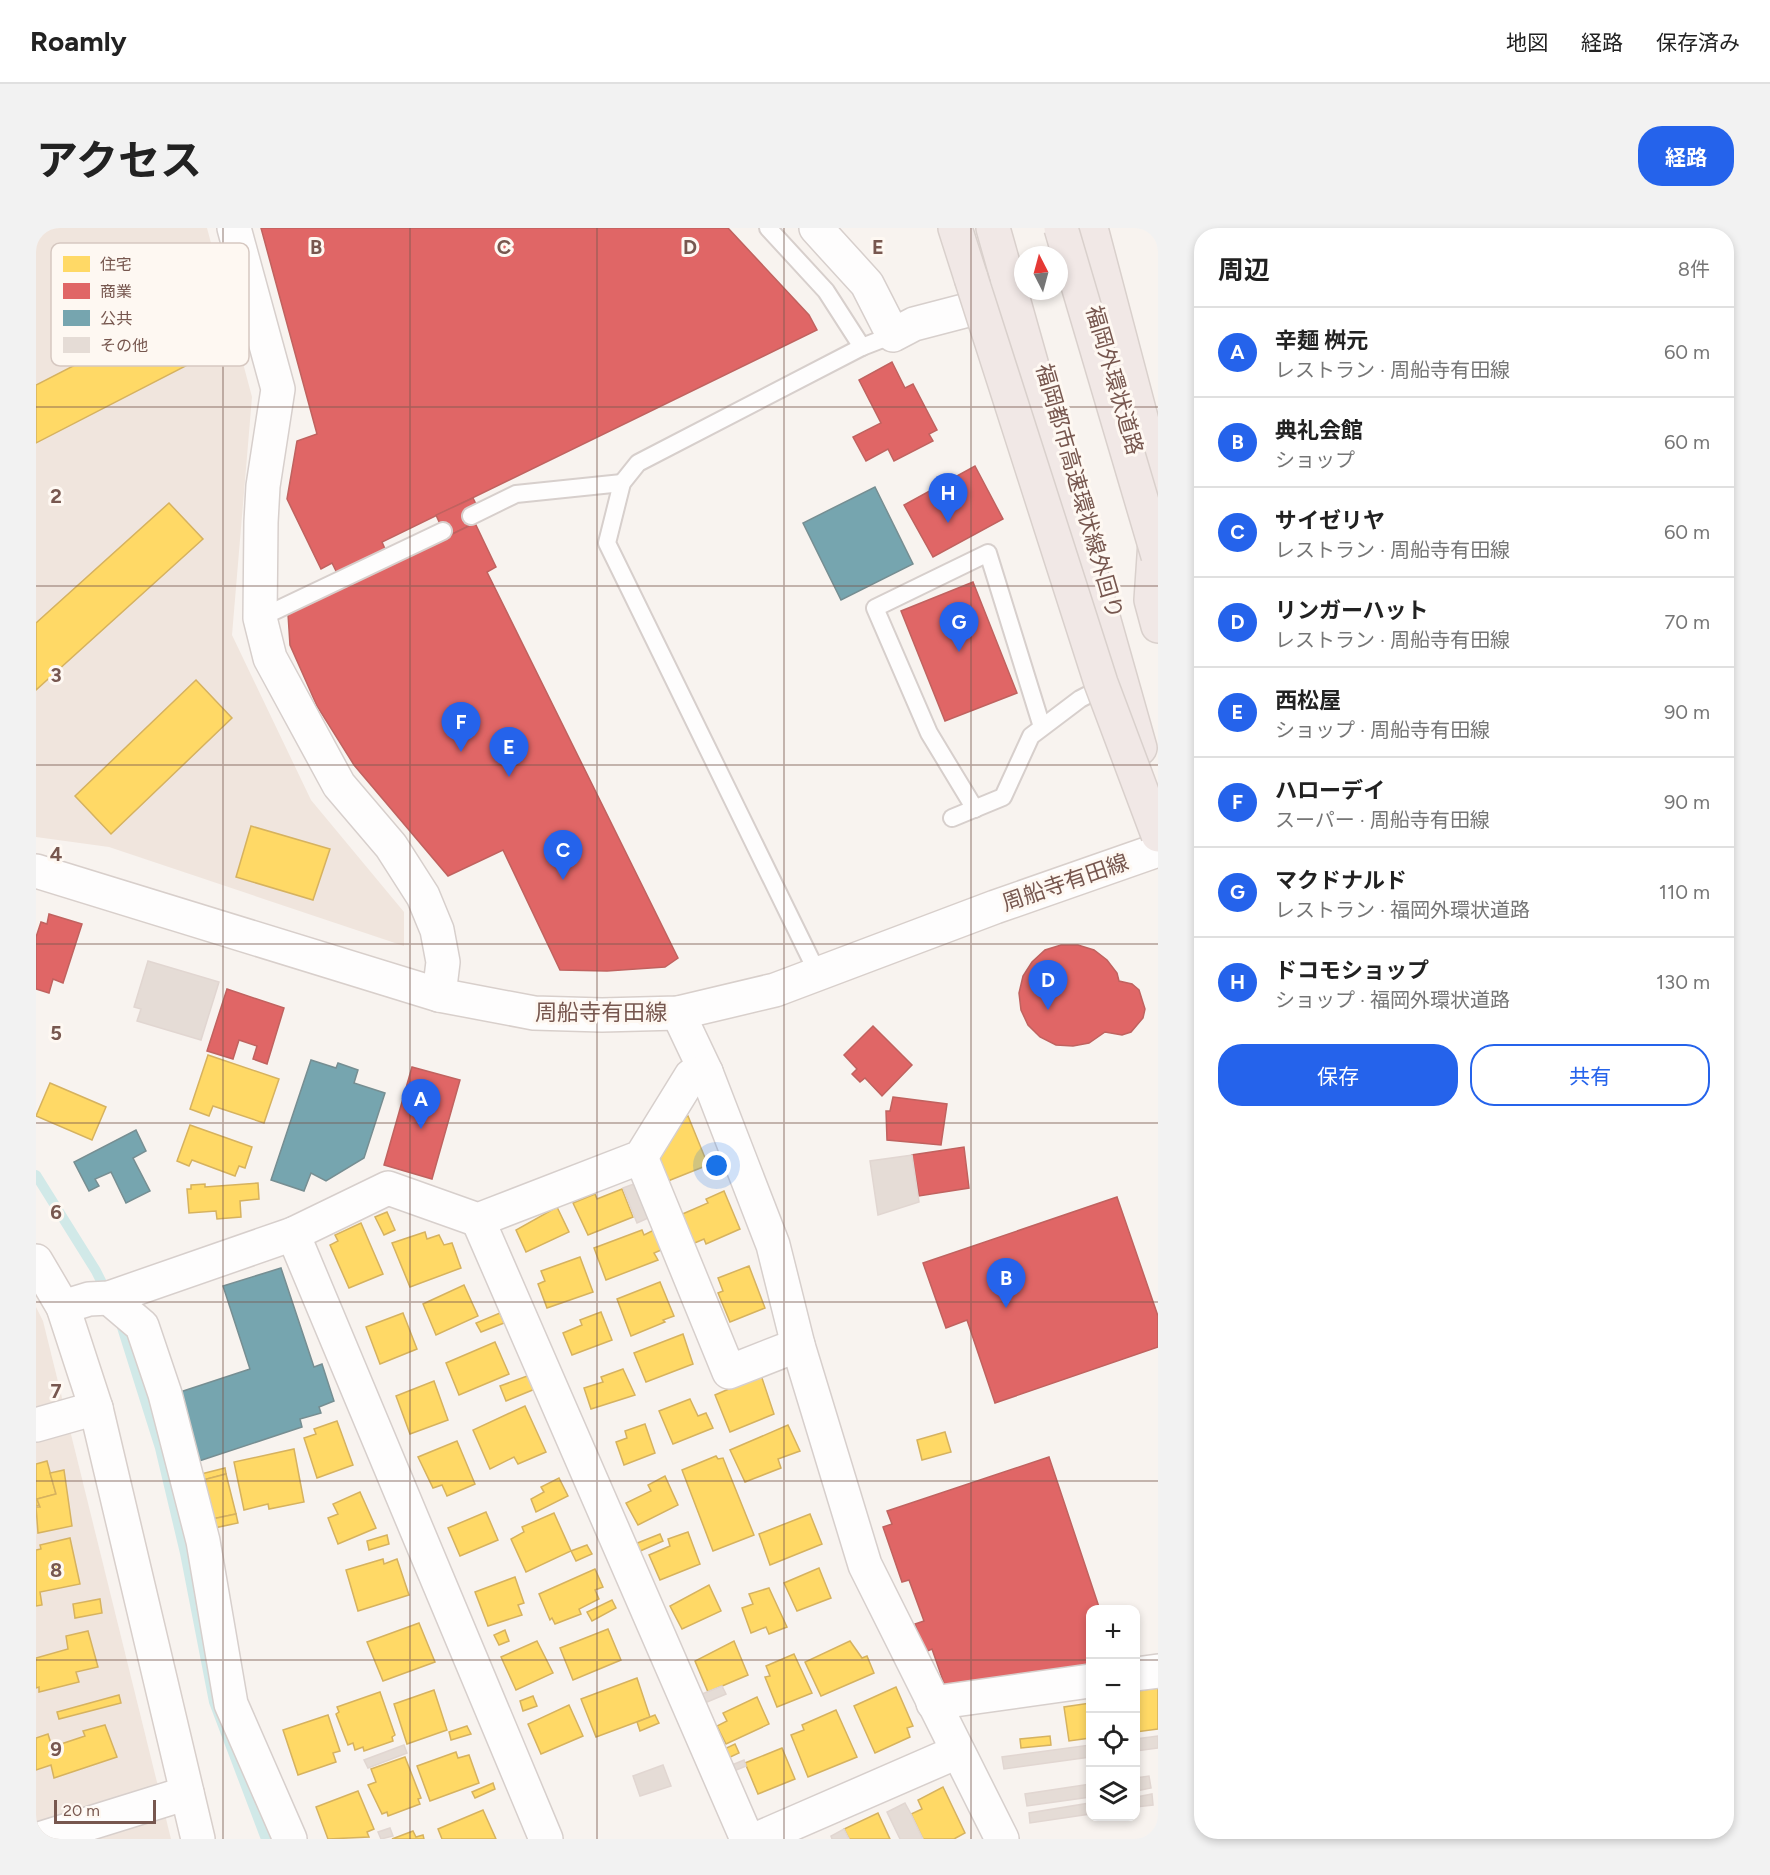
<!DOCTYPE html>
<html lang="ja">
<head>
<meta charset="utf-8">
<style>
  :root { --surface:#fff; --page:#f2f2f2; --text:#222; --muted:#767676; --line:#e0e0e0; --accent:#2563eb }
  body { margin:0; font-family:Figtree,"Noto Sans JP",sans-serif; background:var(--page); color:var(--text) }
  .controls { position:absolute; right:18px; bottom:18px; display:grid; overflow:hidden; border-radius:12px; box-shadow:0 3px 9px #0003 }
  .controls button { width:54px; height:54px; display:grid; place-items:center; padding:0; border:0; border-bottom:2px solid var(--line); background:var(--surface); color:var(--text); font:30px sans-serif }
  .compass { position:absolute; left:978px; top:18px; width:54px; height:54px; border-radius:50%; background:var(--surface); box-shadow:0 3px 9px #0003; rotate:354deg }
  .scale { position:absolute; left:18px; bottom:15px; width:102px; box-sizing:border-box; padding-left:6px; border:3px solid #77574f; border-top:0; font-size:16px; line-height:21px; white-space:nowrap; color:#77574f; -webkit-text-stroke:4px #fef8f2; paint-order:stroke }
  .you { position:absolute; left:681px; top:938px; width:21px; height:21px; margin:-15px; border:4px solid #fff; border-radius:50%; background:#1a73e8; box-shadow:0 0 0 9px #1a73e833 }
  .badge { display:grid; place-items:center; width:39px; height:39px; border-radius:50%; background:var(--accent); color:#fff; font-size:20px; font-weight:700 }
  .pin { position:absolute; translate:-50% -50px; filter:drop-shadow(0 2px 3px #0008) }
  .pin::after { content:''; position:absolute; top:32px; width:21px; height:18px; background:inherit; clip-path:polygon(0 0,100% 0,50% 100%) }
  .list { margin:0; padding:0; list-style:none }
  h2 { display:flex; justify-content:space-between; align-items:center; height:78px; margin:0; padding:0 24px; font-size:26px }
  h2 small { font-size:20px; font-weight:400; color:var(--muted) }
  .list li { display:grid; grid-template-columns:39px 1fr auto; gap:18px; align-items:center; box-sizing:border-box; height:90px; padding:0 24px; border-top:2px solid var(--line) }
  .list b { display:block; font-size:22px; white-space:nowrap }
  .list p { margin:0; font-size:20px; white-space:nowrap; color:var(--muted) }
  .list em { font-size:20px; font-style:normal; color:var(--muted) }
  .actions { display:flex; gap:12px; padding:18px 24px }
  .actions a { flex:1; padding:14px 0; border:2px solid var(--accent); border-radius:24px; text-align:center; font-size:21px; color:var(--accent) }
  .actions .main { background:var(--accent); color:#fff }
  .icon { flex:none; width:33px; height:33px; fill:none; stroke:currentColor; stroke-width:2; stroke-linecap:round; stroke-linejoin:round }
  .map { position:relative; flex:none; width:1122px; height:1611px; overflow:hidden; border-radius:24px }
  header { display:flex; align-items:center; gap:36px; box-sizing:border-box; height:84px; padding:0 30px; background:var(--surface); border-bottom:2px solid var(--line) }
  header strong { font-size:28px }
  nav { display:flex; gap:33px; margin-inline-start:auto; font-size:21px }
  .intro { display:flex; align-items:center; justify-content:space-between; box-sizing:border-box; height:144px; padding:0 36px }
  h1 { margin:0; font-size:42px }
  .button { padding:15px 27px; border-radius:24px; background:var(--accent); color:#fff; font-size:21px; font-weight:700 }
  main { display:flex; gap:36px; padding:0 36px }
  aside { flex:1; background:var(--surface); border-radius:24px; box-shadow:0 3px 9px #0003 }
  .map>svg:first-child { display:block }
</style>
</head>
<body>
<header>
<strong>Roamly</strong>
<nav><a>地図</a><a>経路</a><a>保存済み</a></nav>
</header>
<div class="intro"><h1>アクセス</h1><a class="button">経路</a></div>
<main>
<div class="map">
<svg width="1122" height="1611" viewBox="0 0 1122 1611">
  <rect width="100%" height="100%" fill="#f8f3ef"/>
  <g fill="#f0e5dd">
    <path d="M0 0H171L216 169 196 407 275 572 368 684V718L73 619 0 609Z"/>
    <path d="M0 1079 7 1093 135 1611H0Z"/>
  </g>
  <g fill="#ffd966" stroke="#d6b25f" stroke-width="1.5">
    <path d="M148 81 171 127 0 215V157Z"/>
    <path d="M133 275 167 311 0 462V395Z"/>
    <path d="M160 452 196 490 75 606 39 568Z"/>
    <path d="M215 598 294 621 277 672 200 649Z"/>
    <path d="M172 827 243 851 228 895 177 878 173 888 154 881Z"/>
    <path d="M14 855 70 879 56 912 0 888Z"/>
    <path d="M652 888 672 937 632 953 616 917 627 899Z"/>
    <path d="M154 897 216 919 209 940 203 938 199 948 156 932 153 938 141 933Z"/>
    <path d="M222 955 223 971 204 973 205 989 181 991 180 983 153 985 151 961H155V957L169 956V959Z"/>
    <path d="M586 961 597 989 552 1007 537 975 559 966 561 971Z"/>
    <path d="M688 963 704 1001 670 1016 668 1011 654 1017 642 988 672 975 670 971Z"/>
    <path d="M521 979 533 1004 490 1024 480 1002Z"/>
    <path d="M351 984 359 1002 348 1007 339 989Z"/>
    <path d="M325 995 347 1046 313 1060 294 1017 302 1013 299 1007Z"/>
    <path d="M606 1002 608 1007 618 1002 625 1022 618 1025 622 1032 570 1052 558 1020Z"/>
    <path d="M389 1004 391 1011 403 1007 408 1017 416 1015 425 1040 374 1059 356 1015Z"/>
    <path d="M544 1029 557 1064 511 1080 502 1056 509 1053 505 1043Z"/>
    <path d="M713 1038 729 1080 694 1094 682 1065 687 1063 682 1050Z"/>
    <path d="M624 1054 638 1088 627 1092 629 1094 595 1108 581 1071Z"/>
    <path d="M428 1057 442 1088 400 1107 387 1076Z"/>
    <path d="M565 1084 576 1112 536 1127 527 1105 546 1097 544 1092Z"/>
    <path d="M367 1085 381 1121 344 1136 330 1099Z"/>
    <path d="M464 1085 468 1095 445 1104 440 1095Z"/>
    <path d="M647 1106 657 1136 610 1154 598 1125Z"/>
    <path d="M459 1114 473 1146 423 1167 410 1135Z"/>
    <path d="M587 1141 599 1167 555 1181 548 1160 567 1154 565 1149Z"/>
    <path d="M494 1147 499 1161 470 1173 464 1158Z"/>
    <path d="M725 1147 738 1186 694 1204 679 1167Z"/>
    <path d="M398 1153 412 1192 374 1206 360 1168Z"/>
    <path d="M654 1171 662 1188 670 1185 677 1200 637 1216 623 1183Z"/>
    <path d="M489 1178 510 1224 482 1236 478 1229 454 1241 437 1202Z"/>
    <path d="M301 1193 317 1237 281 1250 268 1210 280 1206 278 1201Z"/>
    <path d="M609 1196 619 1225 588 1237 580 1214 591 1210 589 1203Z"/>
    <path d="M752 1197 764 1223 742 1231 745 1240 709 1254 694 1222Z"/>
    <path d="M909 1204 915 1224 886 1232 881 1212Z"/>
    <path d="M421 1213 439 1256 411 1268 406 1257 397 1260 382 1229Z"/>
    <path d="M258 1221 268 1274 233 1281 232 1276 208 1282 198 1234Z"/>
    <path d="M680 1228 682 1231 687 1230 718 1307 677 1323 646 1242Z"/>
    <path d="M11 1233 20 1266 1 1271 3 1277 0 1278V1236Z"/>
    <path d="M189 1240 190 1246 167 1252 165 1246Z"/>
    <path d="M28 1242 36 1298 2 1305 0 1279H4L1 1271 20 1266 14 1245Z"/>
    <path d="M190 1246 200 1286 176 1291 167 1252Z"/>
    <path d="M629 1248 642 1277 602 1297 590 1275 615 1263 612 1257Z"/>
    <path d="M523 1250 532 1268 500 1284 495 1271 508 1264 505 1259Z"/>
    <path d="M324 1264 340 1300 302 1316 292 1290 302 1286 297 1276Z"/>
    <path d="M450 1284 462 1312 424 1328 412 1300Z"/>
    <path d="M518 1285 535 1323 490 1344 475 1311 488 1304 486 1299Z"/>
    <path d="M200 1286 202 1295 178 1300 176 1291Z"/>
    <path d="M774 1286 786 1316 734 1337 723 1306Z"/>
    <path d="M652 1304 664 1336 624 1352 613 1327 634 1318 632 1311Z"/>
    <path d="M624 1306 627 1313 602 1324 599 1316Z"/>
    <path d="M351 1307 353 1316 333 1322 331 1313Z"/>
    <path d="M34 1310 44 1356 4 1364 6 1377 0 1378V1322L5 1321 4 1317Z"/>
    <path d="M551 1317 556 1326 540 1333 535 1323Z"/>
    <path d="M347 1331 348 1336 361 1331 373 1367 322 1383 310 1342Z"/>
    <path d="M783 1340 795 1370 761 1383 748 1355Z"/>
    <path d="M559 1341 567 1359 559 1362 563 1371 543 1381 545 1386 519 1396 516 1390 514 1392 503 1366Z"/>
    <path d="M479 1349 488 1375 482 1377 486 1387 452 1398 439 1364Z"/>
    <path d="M673 1357 685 1383 646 1401 634 1378Z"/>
    <path d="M733 1360 751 1399 733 1406 730 1399 715 1405 706 1380 717 1376 713 1366Z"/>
    <path d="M64 1371 66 1385 39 1390 37 1376Z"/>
    <path d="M576 1372 580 1380 556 1393 551 1384Z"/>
    <path d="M383 1395 399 1434 347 1453 331 1414Z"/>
    <path d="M572 1401 585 1432 537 1452 524 1420Z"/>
    <path d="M469 1402 473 1413 463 1417 458 1407Z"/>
    <path d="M52 1403 62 1439 40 1444 43 1454 3 1464V1459L0 1460V1430L32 1421 30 1408Z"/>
    <path d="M501 1413 517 1445 480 1462 465 1429Z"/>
    <path d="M698 1413 712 1447 672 1464 659 1433Z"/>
    <path d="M814 1413 826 1430 831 1428 838 1445 785 1468 769 1434Z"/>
    <path d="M758 1426 776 1465 741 1479 729 1449 734 1448 730 1438Z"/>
    <path d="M601 1450 614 1489 560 1509 545 1471Z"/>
    <path d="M860 1459 877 1498 871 1500 874 1509 839 1525 818 1478Z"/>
    <path d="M1122 1460V1501L1100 1504V1463Z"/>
    <path d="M398 1462 411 1502 371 1516 358 1476Z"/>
    <path d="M344 1464 359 1507 356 1509 357 1513 328 1523 327 1519 319 1522 317 1515 312 1517 300 1486 303 1484 301 1479Z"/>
    <path d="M83 1467 85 1475 23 1491 21 1484Z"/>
    <path d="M497 1468 501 1478 487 1483 484 1473Z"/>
    <path d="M721 1469 733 1496 690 1516 681 1498 691 1493 687 1485Z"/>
    <path d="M1054 1475V1510L1033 1513 1028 1479Z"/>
    <path d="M533 1477 547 1508 505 1526 492 1496Z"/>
    <path d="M800 1482 821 1529 772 1549 755 1507 768 1502 766 1497Z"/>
    <path d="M292 1487 304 1523 297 1525 300 1534 262 1547 247 1502Z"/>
    <path d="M619 1487 623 1495 604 1503 601 1494Z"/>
    <path d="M69 1497 81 1529 18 1550 15 1537 0 1542V1510L12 1506 16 1519 49 1508 47 1503Z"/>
    <path d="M431 1498 435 1506 415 1512 413 1504Z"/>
    <path d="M1014 1508 1015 1517 985 1520 984 1511Z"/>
    <path d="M699 1516 703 1525 688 1532 684 1523Z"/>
    <path d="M746 1520 759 1551 722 1566 709 1535Z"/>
    <path d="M420 1524 422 1530 433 1527 443 1555 394 1573 381 1538Z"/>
    <path d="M369 1529 385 1570 382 1571 384 1576 352 1588 351 1584 346 1586 332 1557 340 1554 335 1541Z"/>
    <path d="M457 1555 459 1561 439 1570 436 1564Z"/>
    <path d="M907 1559 929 1605 918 1611H887L875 1586 886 1581 882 1572Z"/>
    <path d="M322 1563 338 1601 331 1604 333 1609 292 1611 280 1579Z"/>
    <path d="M447 1582 460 1611H406L402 1601Z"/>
    <path d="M842 1585 854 1611H813L808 1601Z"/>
    <path d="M377 1603 380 1609 387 1607 388 1611H356Z"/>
  </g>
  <g fill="#e06666" stroke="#c0625f" stroke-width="1.5">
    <path d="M225 0H692L773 87 781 102 346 314 349 321 301 345 296 335 285 341 251 271 261 213 281 206Z"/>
    <path d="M856 134 869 160 877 156 901 202 893 206 897 213 858 233 852 221 830 233 817 209 845 195 823 152Z"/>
    <path d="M939 238 967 291 897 329 868 277Z"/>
    <path d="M437 270 442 280 439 295 410 309 400 287Z"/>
    <path d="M439 295 460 339 451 344 642 730 629 739 571 743 524 742 467 622 412 648 318 537 281 478 254 417 252 386Z"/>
    <path d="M937 354 981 465 909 493 865 383Z"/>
    <path d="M13 686 46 696 27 755 17 751 13 765 0 761V709L5 694 11 696Z"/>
    <path d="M1025 717H1042L1058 722 1071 732 1081 745 1083 753 1096 756 1103 762 1109 781 1107 790 1095 804 1086 807 1069 804 1053 815 1037 818 1020 817 1004 809 992 797 985 782 983 765 987 748 996 734 1009 722Z"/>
    <path d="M191 761 248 780 231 836 217 831 221 818 203 812 197 831 171 823Z"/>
    <path d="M837 798 876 837 846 868 829 850 824 854 816 846 821 841 808 827Z"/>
    <path d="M376 839 424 852 396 951 348 937Z"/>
    <path d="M857 869 911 876 905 917 851 912 850 883H854Z"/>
    <path d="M928 919 933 960 883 968 876 927Z"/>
    <path d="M1081 969 1122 1088V1119L959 1175 931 1092 910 1100 887 1035Z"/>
    <path d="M1013 1229 1064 1382H1054V1443L911 1464 896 1421 889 1424 879 1396 888 1393 873 1352 866 1354 847 1299 856 1296 851 1283Z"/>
  </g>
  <g fill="#76a5af" stroke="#768e92" stroke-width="1.5">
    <path d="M839 259 877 336 805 372 767 295Z"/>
    <path d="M275 832 300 840 302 835 322 842 318 855 349 865 328 930 290 953 275 945 268 963 235 952Z"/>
    <path d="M100 902 110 923 97 930 114 963 90 975 75 944 59 951 63 958 53 963 38 934Z"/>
    <path d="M245 1040 278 1139 286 1136 298 1173 283 1179 285 1185 264 1191 266 1199 160 1234 138 1166 214 1141 187 1058Z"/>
  </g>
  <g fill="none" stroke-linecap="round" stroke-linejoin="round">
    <g stroke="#d1e9e8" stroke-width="10">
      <path d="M0 947 60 1043 71 1065"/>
      <path d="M84 1093 124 1220 149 1325 178 1474 230 1611"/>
    </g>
  </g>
  <g fill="#e5dcd6" stroke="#e1d6d1" stroke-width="1.5">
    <path d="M112 733 183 754 165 812 101 793 105 781 98 779Z"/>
    <path d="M876 927 883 974 842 987 834 933Z"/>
    <path d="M598 956 612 990 601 995 587 960Z"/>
    <path d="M686 1458 690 1466 664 1477 661 1468Z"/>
    <path d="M1122 1508V1520L1100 1523V1511Z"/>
    <path d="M368 1517 371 1525 332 1540 328 1532Z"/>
    <path d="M1054 1517V1529L968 1541 966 1529Z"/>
    <path d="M708 1532 710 1538 693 1545 691 1539Z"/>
    <path d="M627 1537 635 1558 604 1568 597 1548Z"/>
    <path d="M1113 1548 1115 1560 1100 1563V1550Z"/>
    <path d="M1054 1556V1569L991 1578 989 1566Z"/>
    <path d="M1116 1566 1117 1577 1100 1579V1569Z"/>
    <path d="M869 1575 875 1586 887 1611H864L851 1584Z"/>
    <path d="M1054 1575V1586L994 1595 993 1585Z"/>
    <path d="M354 1600 357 1608 345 1611 342 1604Z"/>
    <path d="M808 1601 813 1611H796L795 1608Z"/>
  </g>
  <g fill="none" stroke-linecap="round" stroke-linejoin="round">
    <defs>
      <g id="lane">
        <path d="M732 0 790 63 826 119"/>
        <path d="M435 288 480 266 586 255"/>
        <path d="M224 390 407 303"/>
        <path d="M939 581 893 505 839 380 952 325 1006 499"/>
        <path d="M916 590 967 569 995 508 1044 471 1071 457"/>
        <path d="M782 746 571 315 586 255 602 235 826 119 857 107"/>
      </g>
      <g id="street">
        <path d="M198 0 242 161 227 258 225 294 224 390 234 430 303 557 355 618 387 668 401 702 407 734 403 767"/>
        <path d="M780 0 831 56 857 107 878 96 951 77 975 61"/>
        <path d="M642 785 670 844 737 1017 762 1117 829 1337 966 1611"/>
        <path d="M605 929 693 1144 762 1117"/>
        <path d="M442 992 711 1611"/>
        <path d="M257 1006 510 1611"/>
        <path d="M73 1070 106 1098 129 1166 167 1313 195 1476 254 1611"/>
        <path d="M27 1079 53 1071 73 1070 257 1006 352 960 442 992 605 929 655 848 670 844"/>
        <path d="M0 1197 60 1180"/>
        <path d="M1100 1446 1122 1443"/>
        <path d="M897 1475 1054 1453"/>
        <path d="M3 1611 151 1565"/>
        <path d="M721 1611 921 1524"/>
      </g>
      <g id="secondary">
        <path d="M0 643 403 767 498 785 566 787 642 785 739 762 959 679 1122 622"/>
        <path d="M0 1033 27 1079 60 1180 162 1611"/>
      </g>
      <g id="highway">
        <path d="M919 0 935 50"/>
        <path d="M957 0 1104 520"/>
        <path d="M1055 0 1122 254"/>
        <path d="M1120 299 1115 372 1122 398"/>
      </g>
    </defs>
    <use href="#lane" stroke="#d7cfcc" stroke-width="20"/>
    <use href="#street" stroke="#d7cfcc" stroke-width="36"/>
    <use href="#secondary" stroke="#d8cfcb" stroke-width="36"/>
    <use href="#highway" stroke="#d9d0cc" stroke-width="36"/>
    <use href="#lane" stroke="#fefdfd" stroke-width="16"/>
    <use href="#street" stroke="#fefdfd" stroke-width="33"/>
    <use href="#secondary" stroke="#fefdfd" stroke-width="33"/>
    <use href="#highway" stroke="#f1e8e6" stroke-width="33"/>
    <defs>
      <g id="highway-bridge">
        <path d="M1025 0 1122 328"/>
        <path d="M935 50 1065 455 1122 607"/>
      </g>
    </defs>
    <use href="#highway-bridge" stroke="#d9d0cc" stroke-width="36" stroke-linecap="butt"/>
    <use href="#highway-bridge" stroke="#f1e8e6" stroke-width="33"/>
  </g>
  <path fill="none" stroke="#77574f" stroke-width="1.5" stroke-opacity="0.55" d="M187 0V1611M374 0V1611M561 0V1611M748 0V1611M935 0V1611M0 179H1122M0 358H1122M0 537H1122M0 716H1122M0 895H1122M0 1074H1122M0 1253H1122M0 1432H1054M1100 1432H1122"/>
  <g text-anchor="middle" stroke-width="6" stroke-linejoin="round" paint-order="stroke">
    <g font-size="22" fill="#77574f" stroke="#fef8f2">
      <text transform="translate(1079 152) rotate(74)" y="8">福岡外環状道路</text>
      <text transform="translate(1044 263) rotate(74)" y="8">福岡都市高速環状線外回り</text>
      <text transform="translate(1029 654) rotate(-19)" y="8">周船寺有田線</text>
      <text x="565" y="792">周船寺有田線</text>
    </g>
  </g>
  <rect x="15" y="15" width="198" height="123" rx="9" fill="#fef8f2" stroke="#d6c8c1" stroke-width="1.5"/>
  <rect x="27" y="28" width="27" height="16" fill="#ffd966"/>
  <rect x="27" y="55" width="27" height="16" fill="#e06666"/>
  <rect x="27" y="82" width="27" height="16" fill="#76a5af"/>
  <rect x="27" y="109" width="27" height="16" fill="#e5dcd6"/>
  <g font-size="16" fill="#77574f">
    <text x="64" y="42">住宅</text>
    <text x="64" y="69">商業</text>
    <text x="64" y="96">公共</text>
    <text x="64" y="123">その他</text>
  </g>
  <g font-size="20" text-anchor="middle" font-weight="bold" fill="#77574f" stroke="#fef8f2" stroke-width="6" stroke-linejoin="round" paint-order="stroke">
    <text x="280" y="26">B</text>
    <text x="468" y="26">C</text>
    <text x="654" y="26">D</text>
    <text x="842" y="26">E</text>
    <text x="20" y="275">2</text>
    <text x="20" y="454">3</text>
    <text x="20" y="633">4</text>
    <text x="20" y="812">5</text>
    <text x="20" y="991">6</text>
    <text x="20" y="1170">7</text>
    <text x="20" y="1349">8</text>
    <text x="20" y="1528">9</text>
  </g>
</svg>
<div class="controls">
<button>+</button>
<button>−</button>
<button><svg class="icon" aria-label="locate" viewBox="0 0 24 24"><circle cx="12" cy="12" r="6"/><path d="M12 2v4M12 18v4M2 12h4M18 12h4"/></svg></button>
<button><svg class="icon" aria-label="layers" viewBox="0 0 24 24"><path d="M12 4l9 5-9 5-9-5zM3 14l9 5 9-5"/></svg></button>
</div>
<svg class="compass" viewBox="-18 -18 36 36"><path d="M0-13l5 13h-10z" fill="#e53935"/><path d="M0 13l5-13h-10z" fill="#767676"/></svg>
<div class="scale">20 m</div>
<div class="you"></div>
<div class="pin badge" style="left:385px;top:901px">A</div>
<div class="pin badge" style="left:970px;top:1080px">B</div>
<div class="pin badge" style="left:527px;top:652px">C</div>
<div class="pin badge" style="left:1012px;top:782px">D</div>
<div class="pin badge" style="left:473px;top:549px">E</div>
<div class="pin badge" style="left:425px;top:524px">F</div>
<div class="pin badge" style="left:923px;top:424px">G</div>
<div class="pin badge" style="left:912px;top:295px">H</div>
</div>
<aside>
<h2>周辺<small>8件</small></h2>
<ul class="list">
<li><span class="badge">A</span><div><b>辛麺 桝元</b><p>レストラン · 周船寺有田線</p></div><em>60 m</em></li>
<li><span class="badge">B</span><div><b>典礼会館</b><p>ショップ</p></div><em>60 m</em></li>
<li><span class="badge">C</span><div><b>サイゼリヤ</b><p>レストラン · 周船寺有田線</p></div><em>60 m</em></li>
<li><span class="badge">D</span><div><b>リンガーハット</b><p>レストラン · 周船寺有田線</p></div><em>70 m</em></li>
<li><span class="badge">E</span><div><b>西松屋</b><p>ショップ · 周船寺有田線</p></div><em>90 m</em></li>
<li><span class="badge">F</span><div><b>ハローデイ</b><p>スーパー · 周船寺有田線</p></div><em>90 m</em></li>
<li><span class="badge">G</span><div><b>マクドナルド</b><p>レストラン · 福岡外環状道路</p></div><em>110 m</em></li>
<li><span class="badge">H</span><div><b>ドコモショップ</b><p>ショップ · 福岡外環状道路</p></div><em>130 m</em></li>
</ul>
<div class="actions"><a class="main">保存</a><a>共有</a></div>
</aside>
</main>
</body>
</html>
